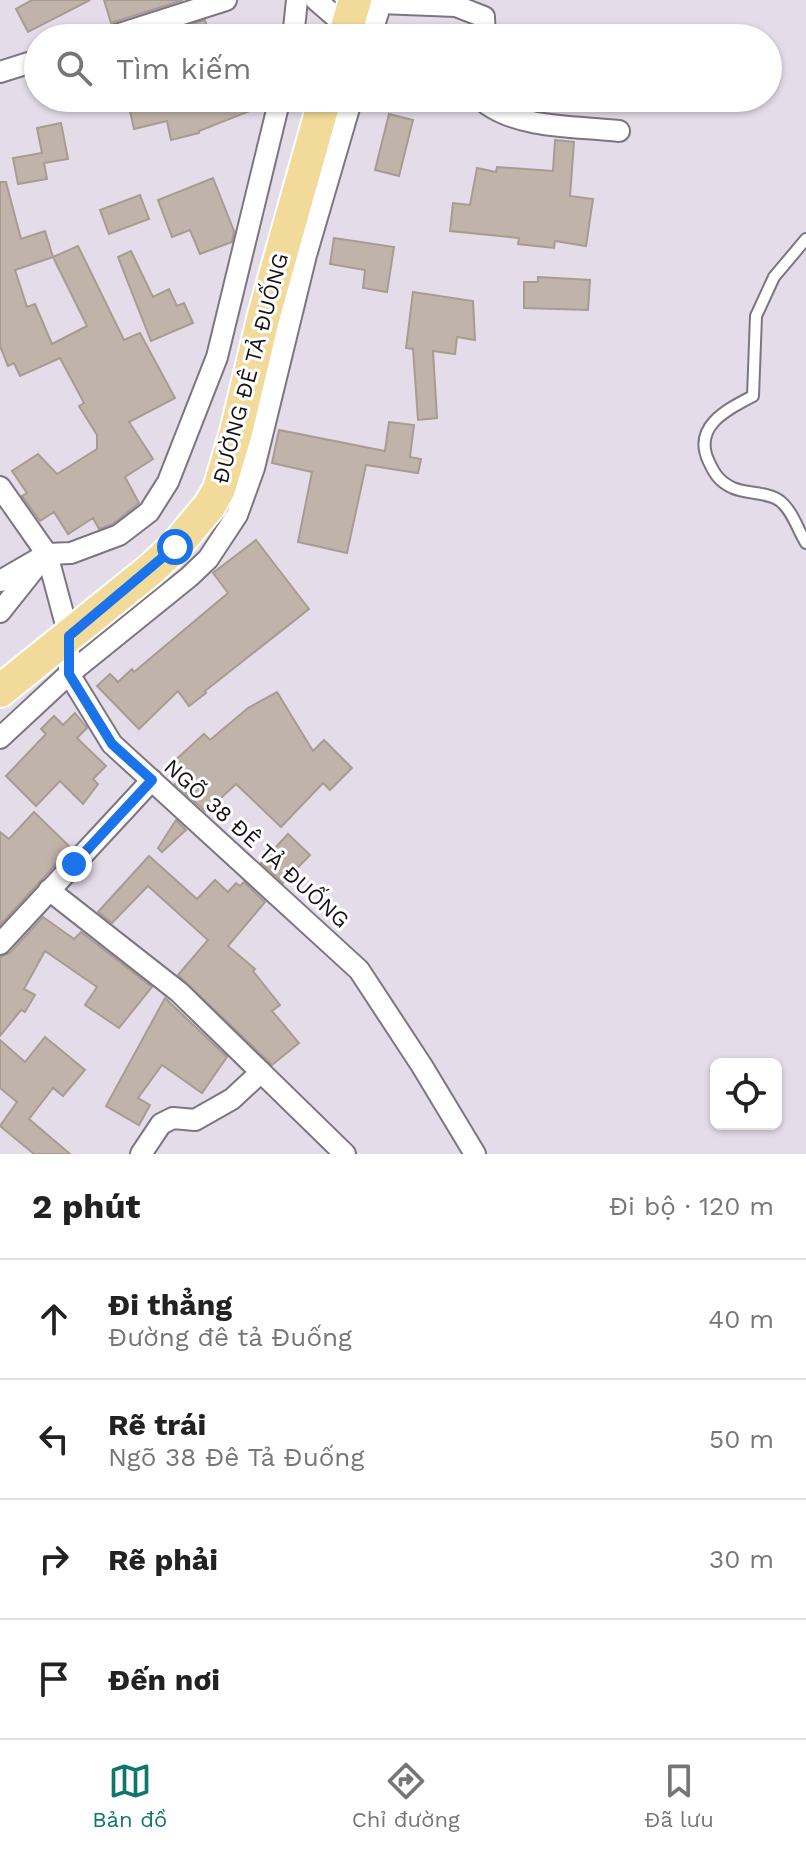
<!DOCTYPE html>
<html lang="vi">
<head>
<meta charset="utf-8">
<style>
  :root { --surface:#fff; --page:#f2f2f2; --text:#222; --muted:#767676; --line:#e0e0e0; --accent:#0f766e }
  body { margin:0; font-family:"Work Sans",sans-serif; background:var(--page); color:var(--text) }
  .controls { position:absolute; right:24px; bottom:24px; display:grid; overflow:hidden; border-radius:12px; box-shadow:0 2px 6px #0004 }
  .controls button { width:72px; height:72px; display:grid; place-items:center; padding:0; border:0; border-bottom:2px solid var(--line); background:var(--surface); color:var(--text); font:40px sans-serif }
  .stop { position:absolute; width:24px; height:24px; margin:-18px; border:6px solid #1a73e8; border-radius:50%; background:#fff }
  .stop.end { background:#1a73e8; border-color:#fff; box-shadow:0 2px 8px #0008 }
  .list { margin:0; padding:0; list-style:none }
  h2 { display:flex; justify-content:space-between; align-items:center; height:104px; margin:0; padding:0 32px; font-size:34px }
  h2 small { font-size:26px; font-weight:400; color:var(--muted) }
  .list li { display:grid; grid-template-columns:52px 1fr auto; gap:24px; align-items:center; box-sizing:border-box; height:120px; padding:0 32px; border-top:2px solid var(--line) }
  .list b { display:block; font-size:30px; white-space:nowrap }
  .list p { margin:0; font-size:26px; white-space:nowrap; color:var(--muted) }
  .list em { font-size:26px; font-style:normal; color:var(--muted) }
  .icon { flex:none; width:44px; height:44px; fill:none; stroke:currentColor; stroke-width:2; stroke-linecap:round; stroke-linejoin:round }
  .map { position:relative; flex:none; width:806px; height:1154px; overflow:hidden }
  .search { position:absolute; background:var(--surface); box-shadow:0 2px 6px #0004; left:24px; right:24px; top:24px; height:88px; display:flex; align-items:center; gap:20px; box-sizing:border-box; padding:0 28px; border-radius:44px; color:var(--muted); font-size:30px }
  .sheet { height:584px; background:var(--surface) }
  nav { display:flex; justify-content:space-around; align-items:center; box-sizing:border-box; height:112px; border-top:2px solid var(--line); background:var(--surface); font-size:22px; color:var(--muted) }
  nav a { display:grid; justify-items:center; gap:4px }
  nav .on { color:var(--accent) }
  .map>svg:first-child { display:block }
</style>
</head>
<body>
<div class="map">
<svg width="806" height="1154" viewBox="0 0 806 1154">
  <rect width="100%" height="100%" fill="#e5dce9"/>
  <g fill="#c0b3a9" stroke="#a89b92" stroke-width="2" fill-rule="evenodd">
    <path d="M32 0H90L28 32 16 9Z"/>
    <path d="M104 0H183L111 23Z"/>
    <path d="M205 20 211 38H150Z"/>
    <path d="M127 98H161L162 102 180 98H267L265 105 199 131V133L171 140 167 121 134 129Z"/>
    <path d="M389 114 413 120 399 176 375 170Z"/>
    <path d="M61 123 68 159 44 163 47 179 18 184 13 158 42 153 37 128Z"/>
    <path d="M555 140 574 142 570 196 593 199 586 246 555 241 554 248 518 244 519 238 450 231 453 203 470 205 477 168 496 172 497 167 553 171Z"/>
    <path d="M213 178 234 231 232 242 200 254 190 230 172 237 158 200Z"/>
    <path d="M0 182H6L21 239 45 231 53 257 78 246 124 340 140 333 175 398 129 422 153 459 125 477 139 503 113 524 99 529 93 518 68 534 54 512 40 521 22 496 27 493 12 471 38 454 57 474 97 449V435L79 406 84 403 60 358 20 376 14 363 8 366 0 346ZM53 257 87 326 52 344 35 304 27 307 15 270Z"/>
    <path d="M140 195 149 219 109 234 100 210Z"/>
    <path d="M334 238 394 247 387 292 363 288 365 270 330 264Z"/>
    <path d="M131 251 153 297 169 289 177 306 184 303 193 323 151 341 118 257Z"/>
    <path d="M538 277 590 280 588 310 524 308V282H538Z"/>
    <path d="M413 292 473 301 475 340 457 337 455 354 433 351 437 418 418 420 413 349 406 348Z"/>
    <path d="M389 422 414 425 410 457 421 459 418 473 366 465 347 553 298 542 312 472 272 463 279 430 385 451Z"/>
    <path d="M256 540 309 609 205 691 206 693 189 706 178 691 139 729 97 686 110 674 118 682 132 669 134 672 228 593 213 573Z"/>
    <path d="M277 692 313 751 324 740 352 768 330 790 323 783 281 827 236 784 206 812 175 784 183 776 172 763 204 734 210 740 248 708Z"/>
    <path d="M75 713 87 728 77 738 106 766 93 779 98 784 83 804 60 781 36 806 6 776 46 734 41 729 54 716 63 725Z"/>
    <path d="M34 812 71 848 0 925V832L9 839Z"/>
    <path d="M176 820 186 830 162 852 158 848Z"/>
    <path d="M288 834 310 855 283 883 261 863Z"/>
    <path d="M149 856 197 899 215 880 228 892 236 883 240 886 244 882 265 902 228 946 255 969 253 971 280 1005 272 1011 299 1043 272 1065 178 975 208 940 148 886 112 923 98 912Z"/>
    <path d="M43 917 74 939 81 932 152 987 119 1028 85 1005 97 987 45 951 24 989 35 995 25 1012 21 1010 0 1036V957L10 953Z"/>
    <path d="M165 998 227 1057 202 1093 162 1065 138 1098 150 1105 139 1125 106 1106Z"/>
    <path d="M45 1037 85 1070 63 1096 53 1088 29 1119 70 1154H34L0 1126 17 1102 0 1088V1040L25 1062Z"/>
  </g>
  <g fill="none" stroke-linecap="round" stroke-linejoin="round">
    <defs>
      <path id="service" d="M806 239 774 277 756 316 753 396C726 410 692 427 709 462 715 475 720 482 733 488 747 494 769 492 780 501 792 510 798 530 806 543"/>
      <g id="minor">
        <path d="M316 0 347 27"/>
        <path d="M380 3 456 6 484 17 485 38"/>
        <path d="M107 38 226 0"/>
        <path d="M293 38 297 0"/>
        <path d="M370 38 382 0"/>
        <path d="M0 72 38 60"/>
        <path d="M486 98 487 104C522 129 577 126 619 131"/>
        <path d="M0 487 47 554 69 636V674L112 744 359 970 422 1066 475 1154"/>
        <path d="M0 581 47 554 71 553 119 535 149 512 168 482 217 357 280 98"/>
        <path d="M0 612 39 563"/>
        <path d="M0 738 69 674 189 577 208 559 237 515 254 468 306 255 352 98"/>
        <path d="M49 890 179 992 345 1154"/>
        <path d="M0 944 152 780"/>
        <path d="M141 1154 161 1124 173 1118 195 1120 232 1099 261 1072"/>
      </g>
      <g id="primary">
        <path d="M344 38 355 0"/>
        <path d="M0 691 150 570 175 547 210 505 219 489 236 432 264 315 325 98"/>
      </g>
    </defs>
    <use href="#service" stroke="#7d7581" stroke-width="14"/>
    <use href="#minor" stroke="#7d7581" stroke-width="24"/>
    <use href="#primary" stroke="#fff" stroke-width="36"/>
    <use href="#service" stroke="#fff" stroke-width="10"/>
    <use href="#minor" stroke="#fff" stroke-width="20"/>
    <use href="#primary" stroke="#f2db9a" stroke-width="32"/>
  </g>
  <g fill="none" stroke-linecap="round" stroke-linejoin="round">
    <path stroke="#1a73e8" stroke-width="10" d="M74 864 152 780 112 744 69 674V636L175 547"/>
  </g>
  <g text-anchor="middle" stroke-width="6" stroke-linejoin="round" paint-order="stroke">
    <g font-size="22" fill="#151216" stroke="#fff">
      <text transform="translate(250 368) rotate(-75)" y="8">ĐƯỜNG ĐÊ TẢ ĐUỐNG</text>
      <text transform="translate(257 843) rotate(42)" y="8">NGÕ 38 ĐÊ TẢ ĐUỐNG</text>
    </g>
  </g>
</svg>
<div class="controls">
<button><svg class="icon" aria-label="locate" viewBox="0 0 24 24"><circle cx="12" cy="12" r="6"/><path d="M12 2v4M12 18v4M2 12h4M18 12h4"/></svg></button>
</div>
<div class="stop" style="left:175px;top:547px"></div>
<div class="stop end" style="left:74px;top:864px"></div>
<div class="search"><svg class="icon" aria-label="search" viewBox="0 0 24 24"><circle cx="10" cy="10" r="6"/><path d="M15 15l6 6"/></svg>Tìm kiếm</div>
</div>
<section class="sheet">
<h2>2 phút<small>Đi bộ · 120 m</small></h2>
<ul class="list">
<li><svg class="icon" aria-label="ahead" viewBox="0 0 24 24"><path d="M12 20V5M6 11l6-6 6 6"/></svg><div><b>Đi thẳng</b><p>Đường đê tả Đuống</p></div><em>40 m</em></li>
<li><svg class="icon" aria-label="left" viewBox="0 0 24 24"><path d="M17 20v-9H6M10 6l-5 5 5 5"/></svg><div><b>Rẽ trái</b><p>Ngõ 38 Đê Tả Đuống</p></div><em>50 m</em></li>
<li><svg class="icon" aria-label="right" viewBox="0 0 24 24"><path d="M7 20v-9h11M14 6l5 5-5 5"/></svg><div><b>Rẽ phải</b></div><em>30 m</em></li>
<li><svg class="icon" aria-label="arrive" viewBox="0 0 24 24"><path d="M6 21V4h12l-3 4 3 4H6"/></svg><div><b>Đến nơi</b></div></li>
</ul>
</section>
<nav>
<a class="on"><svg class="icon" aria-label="map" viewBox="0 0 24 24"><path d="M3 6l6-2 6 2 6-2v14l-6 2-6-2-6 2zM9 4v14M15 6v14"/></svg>Bản đồ</a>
<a><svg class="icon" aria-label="directions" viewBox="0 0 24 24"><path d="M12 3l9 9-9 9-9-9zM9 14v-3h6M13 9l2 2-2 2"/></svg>Chỉ đường</a>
<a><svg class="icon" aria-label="saved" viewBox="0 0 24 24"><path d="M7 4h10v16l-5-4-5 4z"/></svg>Đã lưu</a>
</nav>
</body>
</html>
